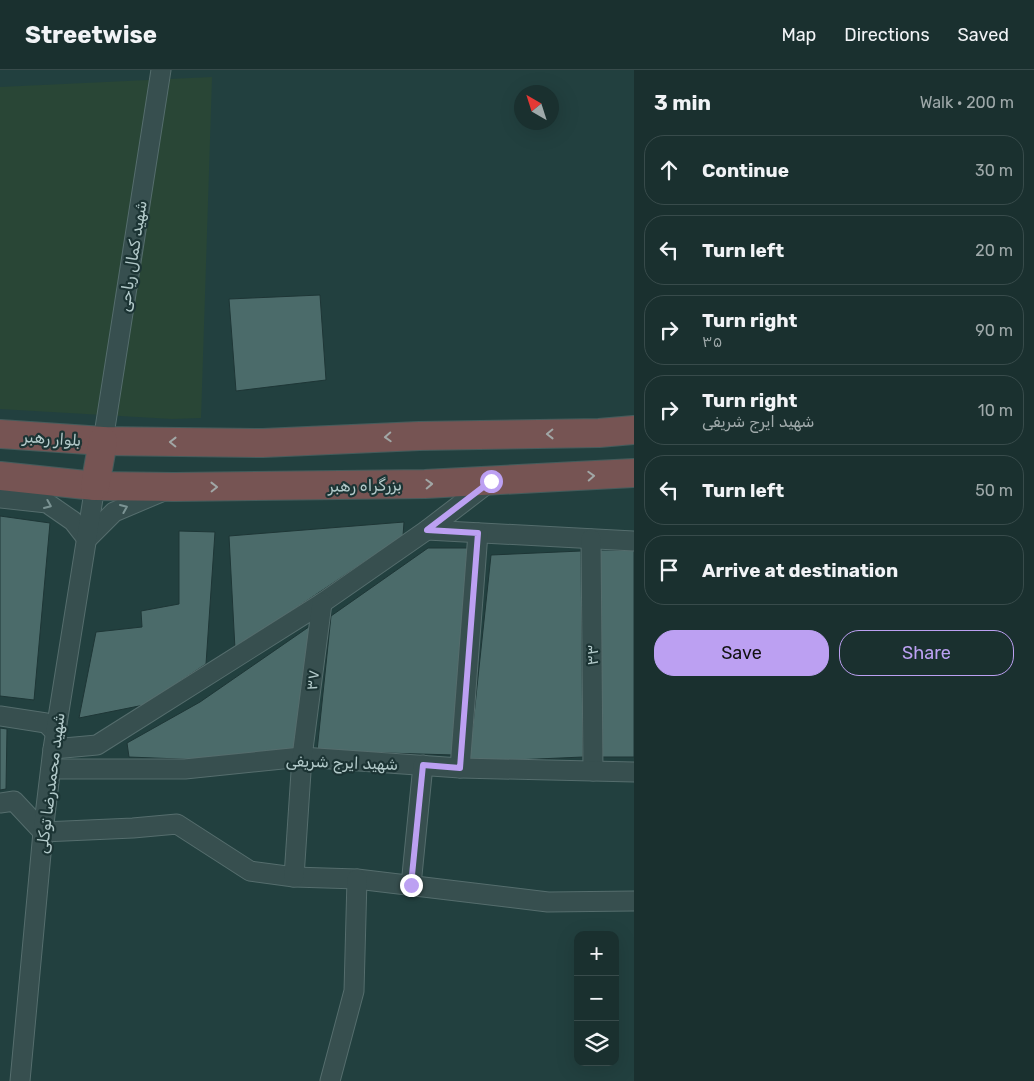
<!DOCTYPE html>
<html lang="en">
<head>
<meta charset="utf-8">
<style>
  :root { --surface:#1a302f; --page:#273c3b; --text:#f1f3f6; --muted:#9fa9aa; --line:#384b4b; --accent:#bca0f2 }
  body { margin:0; font-family:Rubik,"Noto Naskh Arabic",sans-serif; background:var(--page); color:var(--text) }
  .controls { position:absolute; right:15px; bottom:15px; display:grid; overflow:hidden; border-radius:10px; box-shadow:0 5px 20px #0002 }
  .controls button { width:45px; height:45px; display:grid; place-items:center; padding:0; border:0; border-bottom:1px solid var(--line); background:var(--surface); color:var(--text); font:25px sans-serif }
  .compass { position:absolute; left:514px; top:15px; width:45px; height:45px; border-radius:50%; background:var(--surface); box-shadow:0 5px 20px #0002; rotate:321deg }
  .stop { position:absolute; width:15px; height:15px; margin:-11px; border:4px solid #bca0f2; border-radius:50%; background:#fff }
  .stop.end { background:#bca0f2; border-color:#fff; box-shadow:0 1px 5px #0008 }
  .list { margin:0; padding:0; list-style:none }
  h2 { display:flex; justify-content:space-between; align-items:center; height:65px; margin:0; padding:0 20px; font-size:21px }
  h2 small { font-size:16px; font-weight:400; color:var(--muted) }
  .list li { display:grid; grid-template-columns:32px 1fr auto; gap:15px; align-items:center; box-sizing:border-box; height:70px; margin:0 10px 10px; padding:0 10px; border:1px solid var(--line); border-radius:20px }
  .list b { display:block; font-size:19px; white-space:nowrap }
  .list p { margin:0; font-size:16px; white-space:nowrap; color:var(--muted) }
  .list em { font-size:16px; font-style:normal; color:var(--muted) }
  .actions { display:flex; gap:10px; padding:15px 20px }
  .actions a { flex:1; padding:11px 0; border:1px solid var(--accent); border-radius:20px; text-align:center; font-size:18px; color:var(--accent) }
  .actions .main { background:var(--accent); color:#111 }
  .icon { flex:none; width:28px; height:28px; fill:none; stroke:currentColor; stroke-width:2; stroke-linecap:round; stroke-linejoin:round }
  .map { position:relative; flex:none; width:634px; height:1011px; overflow:hidden }
  header { display:flex; align-items:center; gap:30px; box-sizing:border-box; height:70px; padding:0 25px; background:var(--surface); border-bottom:1px solid var(--line) }
  header strong { font-size:24px }
  nav { display:flex; gap:28px; margin-inline-start:auto; font-size:18px }
  main { display:flex }
  aside { flex:1; background:var(--surface) }
  .map>svg:first-child { display:block }
</style>
</head>
<body>
<header>
<strong>Streetwise</strong>
<nav><a>Map</a><a>Directions</a><a>Saved</a></nav>
</header>
<main>
<div class="map">
<svg width="634" height="1011" viewBox="0 0 634 1011">
  <rect width="100%" height="100%" fill="#22403f"/>
  <path fill="#294636" d="M212 7 201 348 172 349 0 339V17Z"/>
  <g fill="#4b6b6a" stroke="#1e3636">
    <path d="M320 225 326 310 236 321 229 229Z"/>
    <path d="M0 446 50 453 34 630 0 626Z"/>
    <path d="M404 452 403 466 235 579 229 466Z"/>
    <path d="M179 461 215 462 206 594 144 635 79 648 96 562 142 557 141 541 179 534Z"/>
    <path d="M428 478H471L454 685 317 681 331 546Z"/>
    <path d="M597 480H634V687H602Z"/>
    <path d="M581 481 583 687 469 692 491 485Z"/>
    <path d="M313 554 296 680 204 690 129 687 127 673 200 632Z"/>
    <path d="M0 658 7 659 6 719 0 720Z"/>
  </g>
  <g fill="none" stroke-linecap="round" stroke-linejoin="round">
    <defs>
      <g id="minor">
        <path d="M103 371 161 0"/>
        <path d="M0 428 47 433 73 451 87 469 114 442 166 420"/>
        <path d="M427 460 634 471"/>
        <path d="M591 469 593 701"/>
        <path d="M0 646 46 653 55 662"/>
        <path d="M53 679 97 675 322 533 427 460 491 411"/>
        <path d="M460 698 478 463"/>
        <path d="M51 699H185L302 687 460 698 634 702"/>
        <path d="M0 733 14 731 43 762 133 758 177 754 250 801 294 807 357 809 548 832 634 831"/>
        <path d="M294 807 302 687 322 533"/>
        <path d="M411 815 423 695"/>
        <path d="M20 1011 43 762 53 679 95 416"/>
        <path d="M330 1011 354 921 357 809"/>
      </g>
      <g id="highway">
        <path d="M0 364 103 371 263 373 419 366 599 363 634 360"/>
        <path d="M0 406 95 416 174 417 425 414 634 403"/>
        <path d="M95 416 103 371"/>
      </g>
    </defs>
    <use href="#minor" stroke="#556d6d" stroke-width="21"/>
    <use href="#highway" stroke="#455c5c" stroke-width="30"/>
    <use href="#minor" stroke="#374f4f" stroke-width="19"/>
    <use href="#highway" stroke="#765453" stroke-width="28"/>
  </g>
  <defs><path id="oneway-chevron" d="M-2-3.5L2.5 0L-2 3.5" fill="none" stroke-width="1.6" stroke-linecap="round" stroke-linejoin="round" transform="scale(1.25)"/></defs>
  <g stroke="#a1a7a6">
    <use href="#oneway-chevron" transform="translate(550 364) rotate(179)"/>
    <use href="#oneway-chevron" transform="translate(388 367) rotate(177)"/>
    <use href="#oneway-chevron" transform="translate(173 372) rotate(-179)"/>
    <use href="#oneway-chevron" transform="translate(591 406) rotate(-3)"/>
    <use href="#oneway-chevron" transform="translate(429 414) rotate(-2)"/>
    <use href="#oneway-chevron" transform="translate(214 417) rotate(-1)"/>
  </g>
  <g stroke="#7b9393">
    <use href="#oneway-chevron" transform="translate(48 435) rotate(23)"/>
    <use href="#oneway-chevron" transform="translate(124 438) rotate(-23)"/>
  </g>
  <g fill="none" stroke-linecap="round" stroke-linejoin="round">
    <path stroke="#bca0f2" stroke-width="6" d="M411 815 423 695 460 698 478 463 427 460 491 411"/>
  </g>
  <g text-anchor="middle" stroke-width="4.5" stroke-linejoin="round" paint-order="stroke">
    <g font-size="16" fill="#b3caca" stroke="#1c3434">
      <text transform="translate(132 186) rotate(-81)" y="6">شهید کمال ریاحی</text>
      <text transform="translate(52 368) rotate(4)" y="6">بلوار رهبر</text>
      <text transform="translate(365 415) rotate(-1)" y="6">بزرگراه رهبر</text>
      <text transform="translate(592 585) rotate(-90)" y="6">۳۳</text>
      <text transform="translate(312 610) rotate(-83)" y="6">۳۷</text>
      <text transform="translate(342 692) rotate(2)" y="6">شهید ایرج شریفی</text>
      <text transform="translate(50 713) rotate(-83)" y="6">شهید محمدرضا توکلی</text>
    </g>
  </g>
</svg>
<div class="controls">
<button>+</button>
<button>−</button>
<button><svg class="icon" aria-label="layers" viewBox="0 0 24 24"><path d="M12 4l9 5-9 5-9-5zM3 14l9 5 9-5"/></svg></button>
</div>
<svg class="compass" viewBox="-18 -18 36 36"><path d="M0-13l5 13h-10z" fill="#e53935"/><path d="M0 13l5-13h-10z" fill="#9fa9aa"/></svg>
<div class="stop" style="left:491px;top:411px"></div>
<div class="stop end" style="left:411px;top:815px"></div>
</div>
<aside>
<h2>3 min<small>Walk · 200 m</small></h2>
<ul class="list">
<li><svg class="icon" aria-label="ahead" viewBox="0 0 24 24"><path d="M12 20V5M6 11l6-6 6 6"/></svg><div><b>Continue</b></div><em>30 m</em></li>
<li><svg class="icon" aria-label="left" viewBox="0 0 24 24"><path d="M17 20v-9H6M10 6l-5 5 5 5"/></svg><div><b>Turn left</b></div><em>20 m</em></li>
<li><svg class="icon" aria-label="right" viewBox="0 0 24 24"><path d="M7 20v-9h11M14 6l5 5-5 5"/></svg><div><b>Turn right</b><p>۳۵</p></div><em>90 m</em></li>
<li><svg class="icon" aria-label="right" viewBox="0 0 24 24"><path d="M7 20v-9h11M14 6l5 5-5 5"/></svg><div><b>Turn right</b><p>شهید ایرج شریفی</p></div><em>10 m</em></li>
<li><svg class="icon" aria-label="left" viewBox="0 0 24 24"><path d="M17 20v-9H6M10 6l-5 5 5 5"/></svg><div><b>Turn left</b></div><em>50 m</em></li>
<li><svg class="icon" aria-label="arrive" viewBox="0 0 24 24"><path d="M6 21V4h12l-3 4 3 4H6"/></svg><div><b>Arrive at destination</b></div></li>
</ul>
<div class="actions"><a class="main">Save</a><a>Share</a></div>
</aside>
</main>
</body>
</html>
